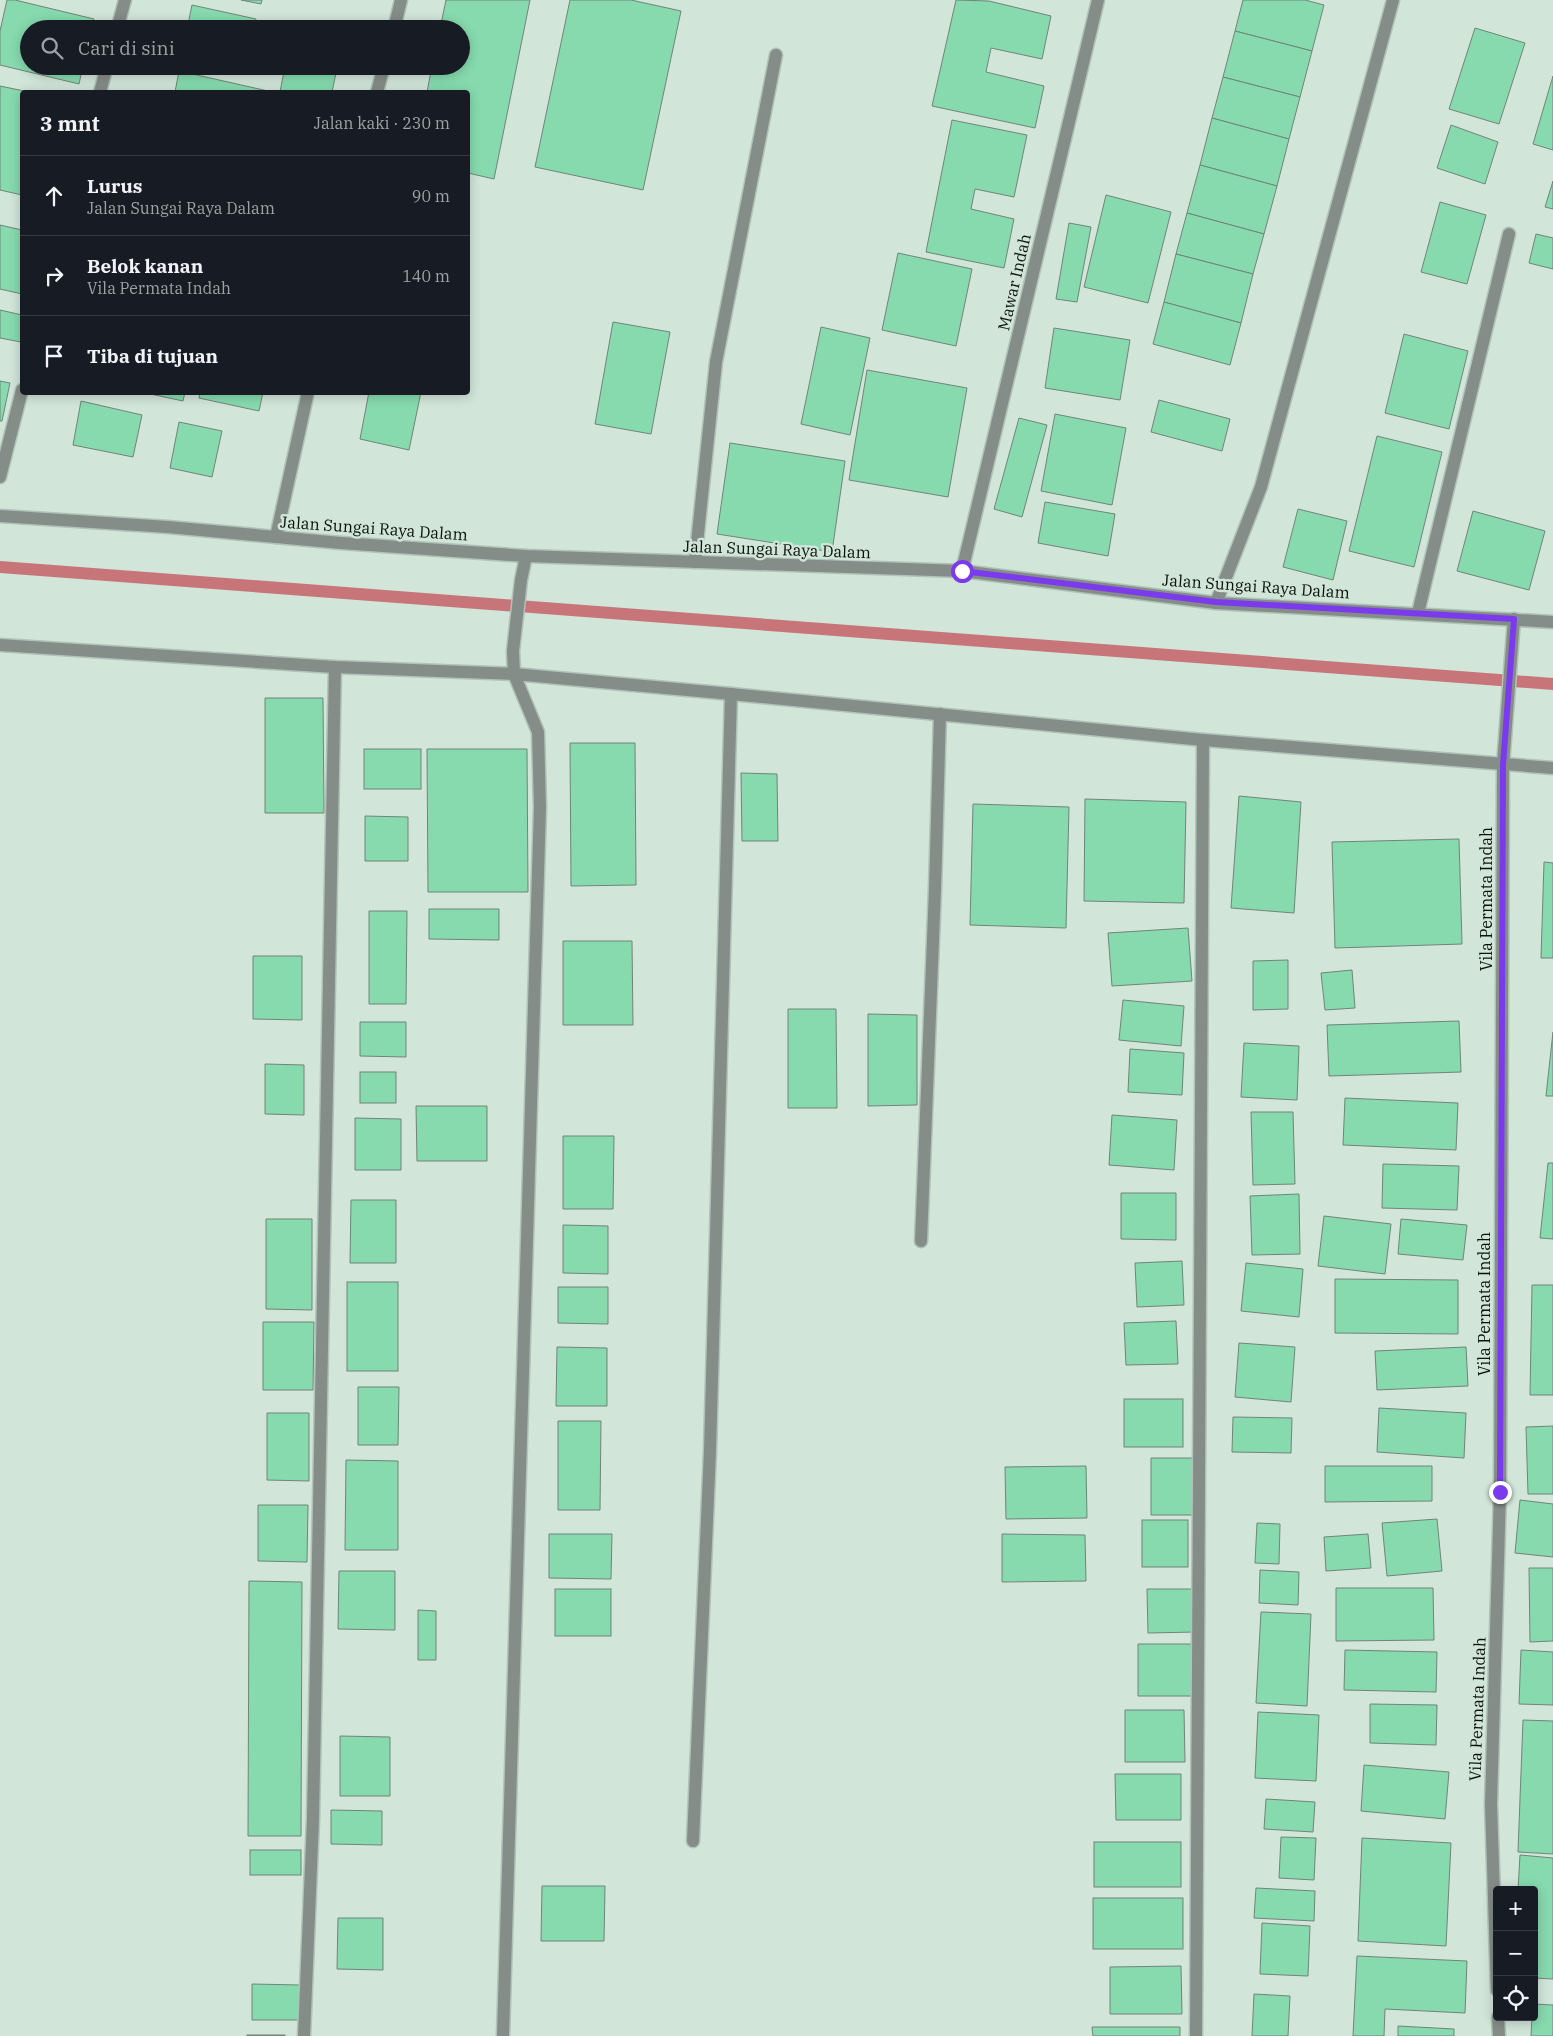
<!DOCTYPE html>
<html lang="id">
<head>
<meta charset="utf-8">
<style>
  :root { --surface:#171b24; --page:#242831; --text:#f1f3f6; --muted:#9ea1a6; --line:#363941 }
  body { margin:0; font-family:"IBM Plex Serif",serif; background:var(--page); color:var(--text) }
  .controls { position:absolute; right:15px; bottom:15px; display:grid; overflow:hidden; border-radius:5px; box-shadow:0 2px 12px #0003 }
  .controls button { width:45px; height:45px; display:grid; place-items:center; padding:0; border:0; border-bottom:1px solid var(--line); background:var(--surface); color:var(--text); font:25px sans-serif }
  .stop { position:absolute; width:15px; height:15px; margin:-11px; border:4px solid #7c3aed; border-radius:50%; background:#fff }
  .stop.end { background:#7c3aed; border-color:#fff; box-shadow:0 1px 5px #0008 }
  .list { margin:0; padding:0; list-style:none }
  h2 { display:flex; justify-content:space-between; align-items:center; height:65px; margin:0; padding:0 20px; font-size:21px }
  h2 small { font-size:16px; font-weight:400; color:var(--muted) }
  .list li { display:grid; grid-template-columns:32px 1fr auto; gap:15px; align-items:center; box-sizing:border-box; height:80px; padding:0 20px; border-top:1px solid var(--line) }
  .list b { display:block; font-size:19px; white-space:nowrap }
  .list p { margin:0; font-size:16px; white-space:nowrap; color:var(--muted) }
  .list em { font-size:16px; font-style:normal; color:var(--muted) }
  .icon { flex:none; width:28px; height:28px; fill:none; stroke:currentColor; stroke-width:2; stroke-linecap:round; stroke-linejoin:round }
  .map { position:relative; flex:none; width:1553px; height:2036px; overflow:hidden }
  .search { position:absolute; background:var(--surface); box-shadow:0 2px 12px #0003; left:20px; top:20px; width:450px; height:55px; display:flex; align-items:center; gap:12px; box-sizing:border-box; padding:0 18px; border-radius:28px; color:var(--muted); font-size:19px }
  .panel { position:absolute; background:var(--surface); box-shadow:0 2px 12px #0003; left:20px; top:90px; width:450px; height:305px; border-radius:5px }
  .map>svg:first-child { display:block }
</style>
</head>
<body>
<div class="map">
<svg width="1553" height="2036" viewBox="0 0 1553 2036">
  <rect width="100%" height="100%" fill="#d1e5d9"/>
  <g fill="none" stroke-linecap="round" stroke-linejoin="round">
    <path stroke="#c77579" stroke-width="12" d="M0 567 1553 684"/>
  </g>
  <g fill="#86daae" stroke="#718479">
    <path d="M7 0H15L94 19 92 29H29V66H83L79 84 0 65V31Z"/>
    <path d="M241 0H262L261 4Z"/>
    <path d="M446 0H530L494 179 468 173V92H427L432 66H461V29H440Z"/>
    <path d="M570 0H631L681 11 643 190 535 167Z"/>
    <path d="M956 0 989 1 1051 16 1042 59 991 48 986 72 1044 86 1035 128 932 106Z"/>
    <path d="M1243 0H1305L1324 5 1312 51 1235 31Z"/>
    <path d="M192 5 256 19 254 29H187Z"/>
    <path d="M276 21 313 29H275Z"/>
    <path d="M1475 28 1525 43 1499 124 1449 109Z"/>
    <path d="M1235 31 1312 51 1300 97 1223 77Z"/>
    <path d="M285 66H307L336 73 332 92H280Z"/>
    <path d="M315 66H342L341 72Z"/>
    <path d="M179 71 268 91 267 92H175Z"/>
    <path d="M1553 76V150L1533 144Z"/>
    <path d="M1223 77 1300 97 1289 139 1212 118Z"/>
    <path d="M0 86 29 92H22V195L0 190Z"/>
    <path d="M1212 118 1289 139 1277 186 1200 165Z"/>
    <path d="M952 120 1027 135 1014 197 975 189 971 209 1014 219 1004 268 926 252Z"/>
    <path d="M1451 125 1498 142 1485 184 1437 168Z"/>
    <path d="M1200 165 1277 186 1264 234 1187 213Z"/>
    <path d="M1553 181V209L1545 207Z"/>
    <path d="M1106 195 1171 212 1148 303 1084 287Z"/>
    <path d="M1440 202 1486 215 1467 284 1421 272Z"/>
    <path d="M1187 213 1264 234 1253 274 1176 254Z"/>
    <path d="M1069 223 1091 227 1077 302 1056 299Z"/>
    <path d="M0 225 22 230V294L0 289Z"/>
    <path d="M1536 234 1553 238V269L1529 263Z"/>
    <path d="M898 253 972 269 956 346 882 330Z"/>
    <path d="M1176 254 1253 274 1241 323 1164 302Z"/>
    <path d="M1164 302 1241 323 1230 365 1153 344Z"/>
    <path d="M0 310 22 315 21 342 0 338Z"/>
    <path d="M613 322 670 332 651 434 595 424Z"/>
    <path d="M821 327 870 338 850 435 801 424Z"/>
    <path d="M1054 328 1130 340 1120 400 1045 388Z"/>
    <path d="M1404 334 1468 351 1449 429 1385 413Z"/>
    <path d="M867 370 967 388 948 497 849 480Z"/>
    <path d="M0 381 10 383 2 421H0Z"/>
    <path d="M141 392H185L183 401Z"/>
    <path d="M200 392H263L259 411 199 398Z"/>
    <path d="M369 392H421L409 450 360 439Z"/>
    <path d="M1159 400 1230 419 1222 451 1151 432Z"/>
    <path d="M81 401 142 415 133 457 73 445Z"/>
    <path d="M1055 414 1126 428 1112 505 1041 491Z"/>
    <path d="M1019 418 1047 425 1022 517 994 509Z"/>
    <path d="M179 422 222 431 212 477 170 468Z"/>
    <path d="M1377 436 1442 452 1414 567 1349 551Z"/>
    <path d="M730 443 845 461 832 552 717 534Z"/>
    <path d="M1045 502 1115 514 1108 556 1038 543Z"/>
    <path d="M1298 509 1347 521 1333 580 1283 567Z"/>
    <path d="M1473 511 1545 531 1529 590 1457 571Z"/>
    <path d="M265 698H323L324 813H265Z"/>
    <path d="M570 743H635L636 885 571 886Z"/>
    <rect x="364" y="749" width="57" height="40"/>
    <path d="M427 749H527L528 892H428Z"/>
    <path d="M741 773 777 774 778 841H742Z"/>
    <path d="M1239 796 1301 802 1294 913 1231 908Z"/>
    <path d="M1085 799 1186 802 1184 903 1084 901Z"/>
    <path d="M973 804 1069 807 1066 928 970 925Z"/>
    <path d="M365 816 408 817V861H365Z"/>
    <path d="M1459 839 1462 944 1335 948 1332 842Z"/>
    <path d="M1544 862 1553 863V958H1541Z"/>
    <path d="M429 909H499V940L429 939Z"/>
    <path d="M369 911H407L406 1004H369Z"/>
    <path d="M1188 928 1192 981 1112 986 1108 933Z"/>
    <path d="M563 941H632L633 1025H563Z"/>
    <path d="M253 956H302V1020L253 1019Z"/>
    <path d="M1288 960V1009L1253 1010V961Z"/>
    <path d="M1352 970 1355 1008 1325 1010 1321 973Z"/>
    <path d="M1123 1000 1184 1006 1181 1046 1119 1040Z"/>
    <path d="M788 1009H836L837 1108H788Z"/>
    <path d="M868 1014 917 1015V1105L868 1106Z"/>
    <path d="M1459 1021 1461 1072 1329 1076 1327 1025Z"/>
    <path d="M360 1022H406V1057L360 1056Z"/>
    <path d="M1553 1032V1096H1546Z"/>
    <path d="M1244 1043 1299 1046 1297 1100 1241 1097Z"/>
    <path d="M1130 1049 1184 1053 1182 1095 1128 1092Z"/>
    <path d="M265 1064 304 1065V1115L265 1114Z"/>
    <rect x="360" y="1072" width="36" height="31"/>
    <path d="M1345 1098 1458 1103 1456 1150 1343 1145Z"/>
    <path d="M416 1106H487V1161H417Z"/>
    <path d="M1251 1112H1293L1295 1184 1253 1185Z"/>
    <path d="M1112 1115 1177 1120 1174 1170 1109 1165Z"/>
    <path d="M355 1118 401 1119V1170H355Z"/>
    <path d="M563 1136H614L613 1209H563Z"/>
    <path d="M1548 1163H1553V1239L1540 1238Z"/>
    <path d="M1383 1164 1459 1166 1457 1210 1382 1208Z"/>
    <path d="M1121 1193H1176V1240L1121 1239Z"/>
    <path d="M1299 1194 1300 1254 1252 1255 1250 1196Z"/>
    <path d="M351 1200H396V1263H350Z"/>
    <path d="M1324 1216 1391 1224 1385 1274 1318 1266Z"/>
    <path d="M266 1219H312V1310L266 1309Z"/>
    <path d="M1401 1219 1467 1225 1463 1260 1398 1254Z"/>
    <path d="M563 1225 608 1226V1274L563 1273Z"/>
    <path d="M1182 1261 1184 1305 1137 1307 1135 1263Z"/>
    <path d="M1246 1263 1303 1269 1299 1317 1241 1311Z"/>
    <path d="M1335 1279 1458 1280V1334L1335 1333Z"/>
    <rect x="347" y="1282" width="51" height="89"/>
    <path d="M1532 1285H1553V1395H1530Z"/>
    <path d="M558 1287H608V1324L558 1323Z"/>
    <path d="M1176 1321 1178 1364 1126 1365 1124 1323Z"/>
    <path d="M263 1322H314L313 1390H263Z"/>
    <path d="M1239 1343 1295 1347 1291 1402 1235 1397Z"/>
    <path d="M557 1347 607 1348V1406H556Z"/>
    <path d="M1466 1347 1468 1386 1377 1390 1375 1351Z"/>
    <path d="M358 1387H399L398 1445H358Z"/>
    <rect x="1124" y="1399" width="59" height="48"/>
    <path d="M1379 1408 1466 1413 1464 1458 1377 1452Z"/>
    <path d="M267 1413H309V1481L267 1480Z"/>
    <path d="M1233 1417 1292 1418 1291 1453 1232 1452Z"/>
    <path d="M558 1421H601L600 1510H558Z"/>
    <path d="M1553 1426V1494H1528L1526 1427Z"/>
    <path d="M1151 1458H1197L1198 1515H1151Z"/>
    <path d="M346 1460 398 1461V1550H345Z"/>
    <path d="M1086 1466 1087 1518 1006 1519 1005 1467Z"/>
    <path d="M1325 1466H1432V1501L1325 1502Z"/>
    <path d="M1520 1500 1553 1504V1557L1515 1553Z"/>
    <path d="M258 1505H308L307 1562 258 1561Z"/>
    <path d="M1437 1519 1442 1571 1387 1576 1382 1523Z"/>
    <rect x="1142" y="1520" width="46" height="47"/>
    <path d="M1257 1523 1280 1524 1279 1564 1255 1563Z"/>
    <path d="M549 1534H612L611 1579 549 1578Z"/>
    <path d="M1002 1534 1085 1535 1086 1581 1002 1582Z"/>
    <path d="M1368 1534 1371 1568 1326 1571 1324 1537Z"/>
    <path d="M1529 1568H1553V1641L1530 1642Z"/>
    <path d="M1260 1570 1299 1572 1298 1605 1259 1603Z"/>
    <path d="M339 1571H395V1630L338 1629Z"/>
    <path d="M249 1581 302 1582 301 1836H248Z"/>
    <path d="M1336 1588H1433L1434 1640 1336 1641Z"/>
    <rect x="555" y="1589" width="56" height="47"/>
    <path d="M1147 1589H1196V1632L1148 1633Z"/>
    <path d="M418 1610 436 1611V1660H418Z"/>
    <path d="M1261 1612 1311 1614 1307 1706 1256 1703Z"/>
    <path d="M1138 1644H1194L1195 1696H1138Z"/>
    <path d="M1345 1650 1437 1652 1436 1692 1344 1690Z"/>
    <path d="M1521 1650 1553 1652V1705L1519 1704Z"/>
    <path d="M1370 1704 1437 1705 1436 1745 1370 1743Z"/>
    <path d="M1125 1710H1184L1185 1762H1125Z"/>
    <path d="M1258 1712 1319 1715 1316 1781 1255 1778Z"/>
    <path d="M1523 1720 1553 1721V1854L1518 1852Z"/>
    <path d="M340 1736 390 1737V1796H340Z"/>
    <path d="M1364 1765 1449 1772 1445 1819 1361 1811Z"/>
    <path d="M1115 1774H1181V1820H1116Z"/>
    <path d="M1266 1799 1315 1802 1313 1832 1264 1829Z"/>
    <path d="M331 1810 382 1811V1845L331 1844Z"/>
    <path d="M1281 1837 1316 1838 1314 1880 1279 1878Z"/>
    <path d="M1362 1838 1451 1843 1446 1946 1358 1941Z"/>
    <rect x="1094" y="1842" width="87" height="45"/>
    <rect x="250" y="1850" width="51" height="25"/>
    <path d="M1520 1855 1553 1858V1979L1534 1978V1890H1518Z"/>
    <path d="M542 1886H605L604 1941H541Z"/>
    <path d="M1256 1888 1315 1891 1314 1921 1254 1918Z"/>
    <rect x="1093" y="1898" width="90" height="51"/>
    <path d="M338 1918H383V1970L337 1969Z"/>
    <path d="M1262 1923 1310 1926 1308 1976 1260 1974Z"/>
    <path d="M1357 1956 1467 1961 1465 2013 1385 2009 1384 2036H1353Z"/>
    <path d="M1181 1966 1182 2014H1110V1967Z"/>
    <path d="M252 1984 300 1985V2020H252Z"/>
    <path d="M1254 1994 1290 1996 1288 2036H1252Z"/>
    <path d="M1534 2004 1553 2005V2036H1531L1532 2017H1534Z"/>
    <path d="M1398 2026 1454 2029V2036H1398Z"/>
    <path d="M1092 2027H1180V2036H1093Z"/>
    <rect x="247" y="2035" width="38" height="1"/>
  </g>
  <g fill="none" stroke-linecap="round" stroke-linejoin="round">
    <defs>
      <g id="minor">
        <path d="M117 29 125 0"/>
        <path d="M394 29 401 0"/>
        <path d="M100 92 107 66"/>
        <path d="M377 92 384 66"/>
        <path d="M0 477 22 390"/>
        <path d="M276 537 308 392"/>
        <path d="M695 562 716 362 776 55"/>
        <path d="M962 571 1098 0"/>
        <path d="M1216 603 1261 487 1393 0"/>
        <path d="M1418 613 1509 234"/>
        <path d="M921 1241 935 889 940 714"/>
        <path d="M693 1841 710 1451 731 694"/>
        <path d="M1497 1990 1491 1804 1500 1492 1503 765 1514 619"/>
        <path d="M1498 2017 1499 2036"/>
        <path d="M304 2036 313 1819 335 667"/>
        <path d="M503 2036 540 807 538 732 514 674 513 651 521 580 526 556"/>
        <path d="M1196 2036 1203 740"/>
      </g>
      <g id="tertiary">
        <path d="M0 516 168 527 341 543 526 556 962 571 1216 603 1553 622"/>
        <path d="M0 645 335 667 514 674 731 694 1203 740 1553 768"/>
      </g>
    </defs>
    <use href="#minor" stroke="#b1c3b8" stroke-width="15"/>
    <use href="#tertiary" stroke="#b1c3b8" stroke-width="15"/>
    <use href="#minor" stroke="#858d88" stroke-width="12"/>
    <use href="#tertiary" stroke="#858d88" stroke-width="12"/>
  </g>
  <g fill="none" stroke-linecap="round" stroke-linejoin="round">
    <path stroke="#7c3aed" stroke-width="6" d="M962 571 1216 602 1514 619 1503 765 1500 1492"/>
  </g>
  <g text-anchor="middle" stroke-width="5" stroke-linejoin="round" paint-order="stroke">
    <g font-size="16" fill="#0a110d" stroke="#d1e5d9">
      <text transform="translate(1014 282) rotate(-77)" y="6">Mawar Indah</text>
      <text transform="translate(374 528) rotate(4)" y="6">Jalan Sungai Raya Dalam</text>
      <text transform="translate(777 549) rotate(2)" y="6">Jalan Sungai Raya Dalam</text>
      <text transform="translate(1256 586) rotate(4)" y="6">Jalan Sungai Raya Dalam</text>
      <text transform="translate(1486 899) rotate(-90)" y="6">Vila Permata Indah</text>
      <text transform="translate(1484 1304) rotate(-90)" y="6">Vila Permata Indah</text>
      <text transform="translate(1477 1709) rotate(-88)" y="6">Vila Permata Indah</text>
    </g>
  </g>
</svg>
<div class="controls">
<button>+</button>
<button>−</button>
<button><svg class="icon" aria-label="locate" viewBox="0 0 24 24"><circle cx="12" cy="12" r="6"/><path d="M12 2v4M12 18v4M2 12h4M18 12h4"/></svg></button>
</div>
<div class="stop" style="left:962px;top:571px"></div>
<div class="stop end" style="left:1500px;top:1492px"></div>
<div class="search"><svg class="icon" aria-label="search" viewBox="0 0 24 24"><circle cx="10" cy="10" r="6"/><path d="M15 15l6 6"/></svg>Cari di sini</div>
<section class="panel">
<h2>3 mnt<small>Jalan kaki · 230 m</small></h2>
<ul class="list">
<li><svg class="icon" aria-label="ahead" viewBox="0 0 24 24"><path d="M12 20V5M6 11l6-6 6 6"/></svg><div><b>Lurus</b><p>Jalan Sungai Raya Dalam</p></div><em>90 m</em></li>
<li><svg class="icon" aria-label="right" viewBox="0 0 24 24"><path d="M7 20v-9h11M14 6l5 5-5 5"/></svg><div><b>Belok kanan</b><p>Vila Permata Indah</p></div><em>140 m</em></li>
<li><svg class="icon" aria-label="arrive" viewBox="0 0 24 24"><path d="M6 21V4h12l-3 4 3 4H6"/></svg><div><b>Tiba di tujuan</b></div></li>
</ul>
</section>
</div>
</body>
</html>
